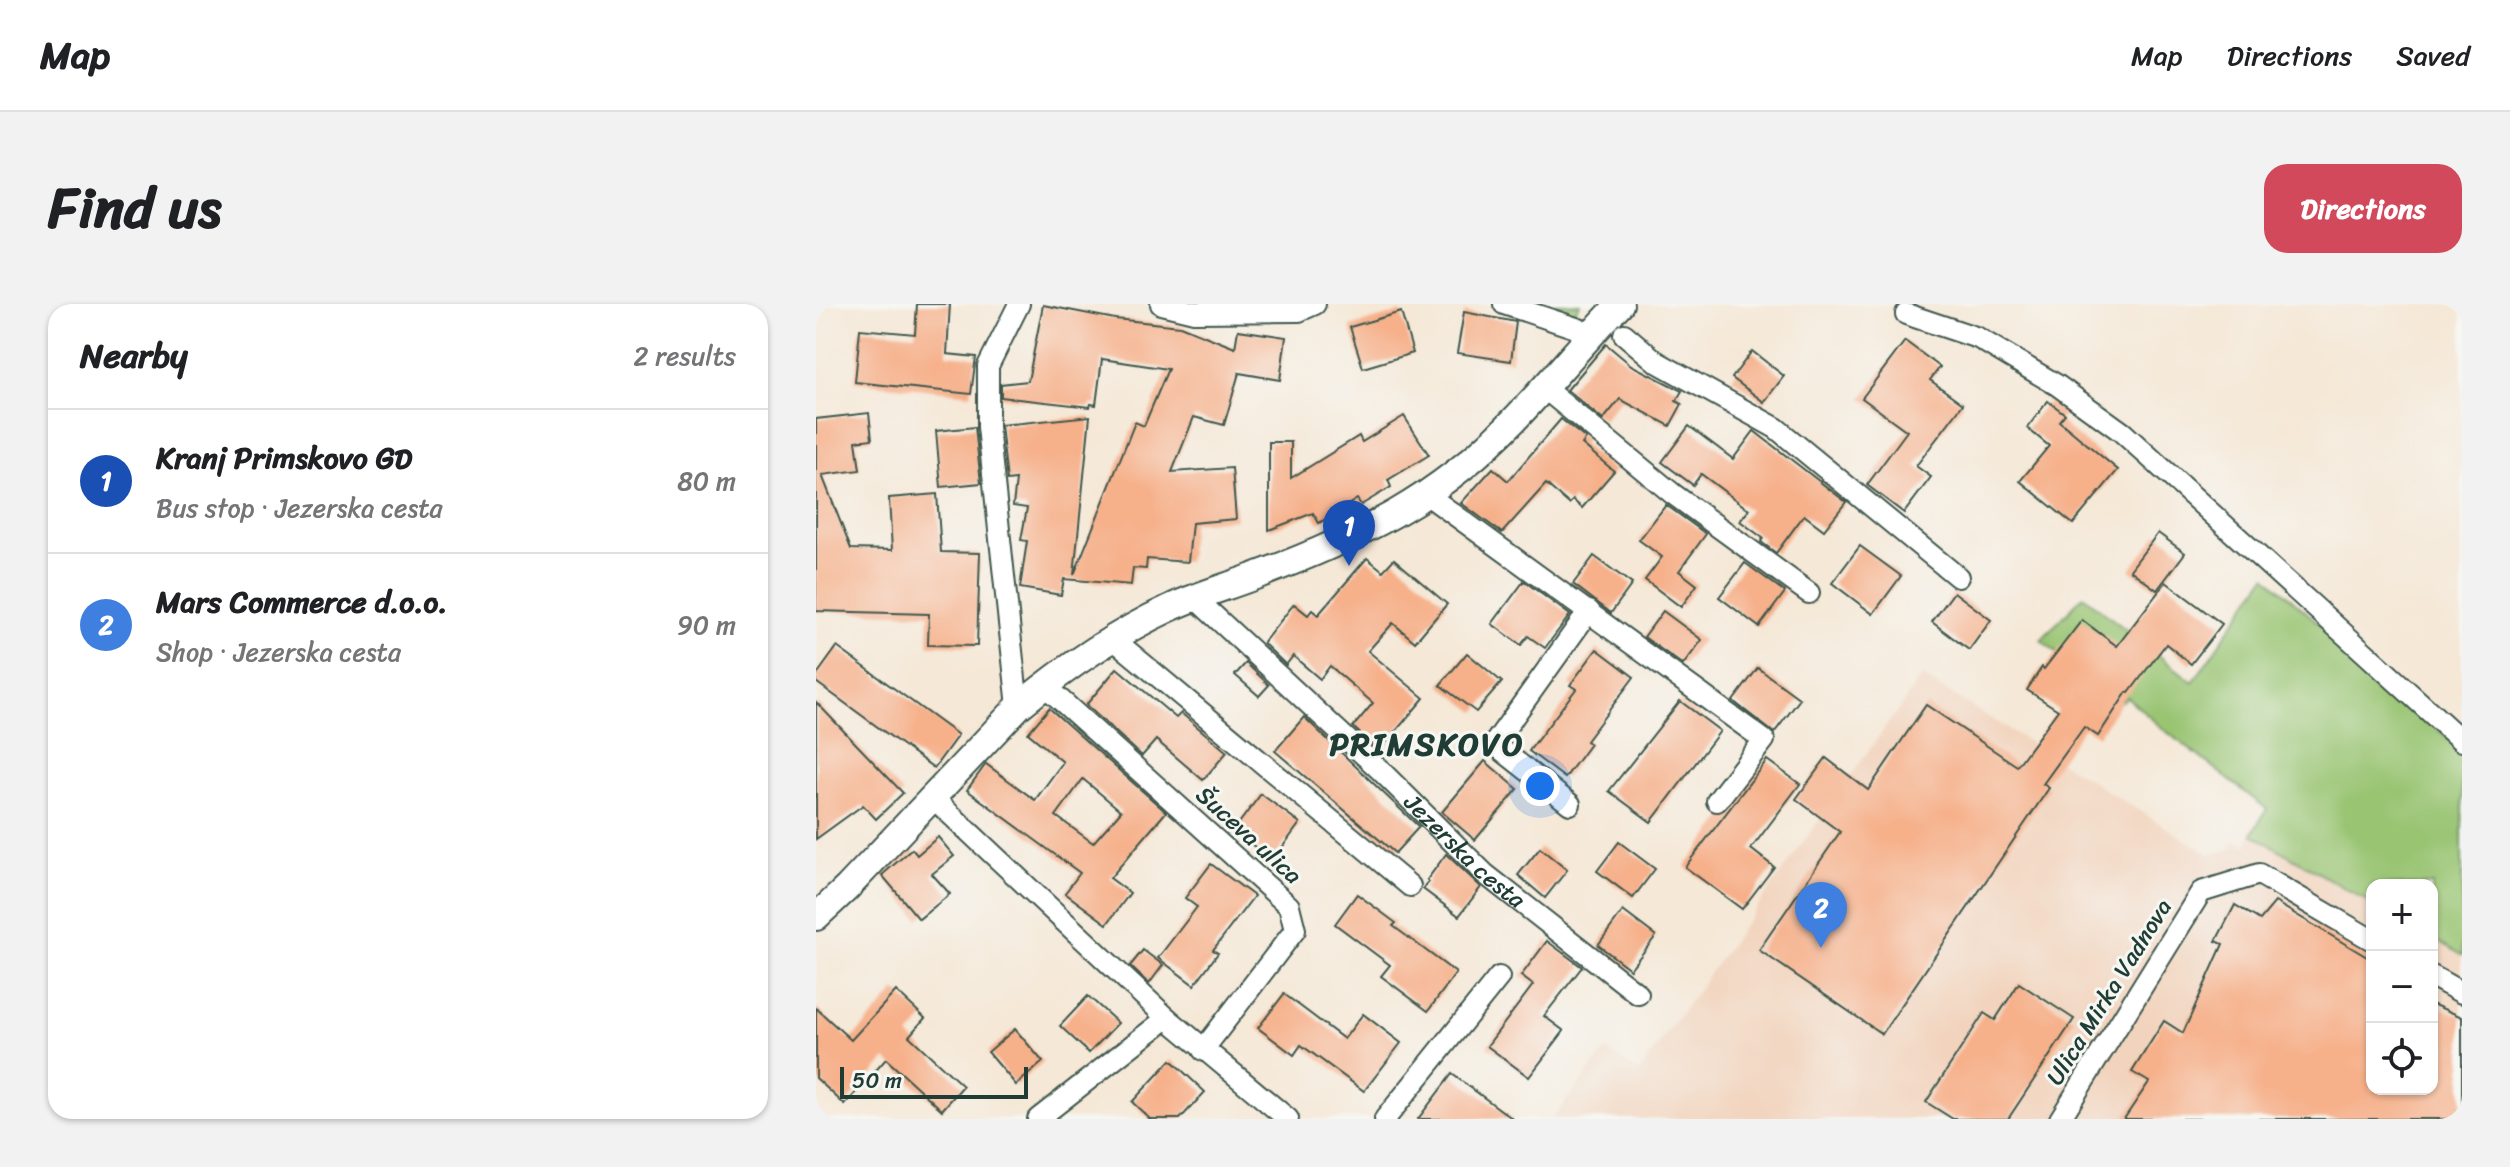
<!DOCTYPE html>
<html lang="en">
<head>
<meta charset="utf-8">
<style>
  :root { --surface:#fff; --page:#f2f2f2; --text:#202124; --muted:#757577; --line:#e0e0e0; --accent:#d1495b }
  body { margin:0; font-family:Sriracha,sans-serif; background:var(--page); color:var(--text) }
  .controls { position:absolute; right:24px; bottom:24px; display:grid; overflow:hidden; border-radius:16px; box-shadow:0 2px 6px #0004 }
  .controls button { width:72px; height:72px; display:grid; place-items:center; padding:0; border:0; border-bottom:2px solid var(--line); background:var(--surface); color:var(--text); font:40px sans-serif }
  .scale { position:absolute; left:24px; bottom:20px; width:188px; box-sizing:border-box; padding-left:8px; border:4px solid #1f3d34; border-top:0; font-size:22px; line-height:28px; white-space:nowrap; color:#1f3d34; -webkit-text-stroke:6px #f6f6f2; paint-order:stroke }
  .you { position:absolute; left:724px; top:482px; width:28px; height:28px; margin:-20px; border:6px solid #fff; border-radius:50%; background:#1a73e8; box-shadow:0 0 0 12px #1a73e833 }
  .badge { display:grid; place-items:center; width:52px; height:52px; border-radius:50%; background:var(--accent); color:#fff; font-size:26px; font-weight:700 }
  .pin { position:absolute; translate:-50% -66px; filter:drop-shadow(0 2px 4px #0008) }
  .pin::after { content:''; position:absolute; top:42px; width:28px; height:24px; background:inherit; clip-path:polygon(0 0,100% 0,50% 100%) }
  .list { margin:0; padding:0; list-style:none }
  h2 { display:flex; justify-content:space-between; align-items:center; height:104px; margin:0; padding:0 32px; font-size:34px }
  h2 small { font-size:26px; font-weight:400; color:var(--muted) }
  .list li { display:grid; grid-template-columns:52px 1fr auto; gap:24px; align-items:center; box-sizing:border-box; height:144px; padding:0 32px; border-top:2px solid var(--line) }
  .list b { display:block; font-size:30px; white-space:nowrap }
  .list p { margin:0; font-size:26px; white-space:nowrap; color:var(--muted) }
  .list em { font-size:26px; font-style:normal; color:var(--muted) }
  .icon { flex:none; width:44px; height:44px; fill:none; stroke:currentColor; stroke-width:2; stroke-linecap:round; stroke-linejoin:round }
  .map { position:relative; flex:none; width:1646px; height:815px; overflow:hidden; border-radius:24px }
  header { display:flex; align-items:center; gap:48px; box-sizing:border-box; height:112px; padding:0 40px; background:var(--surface); border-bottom:2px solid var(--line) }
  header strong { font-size:38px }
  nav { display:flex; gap:44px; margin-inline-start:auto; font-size:28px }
  .intro { display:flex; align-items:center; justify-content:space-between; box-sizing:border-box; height:192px; padding:0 48px }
  h1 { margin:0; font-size:56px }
  .button { padding:20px 36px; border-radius:24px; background:var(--accent); color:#fff; font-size:28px; font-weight:700 }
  main { display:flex; gap:48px; padding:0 48px }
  aside { flex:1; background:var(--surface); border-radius:24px; box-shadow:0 2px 6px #0004 }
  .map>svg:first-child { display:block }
</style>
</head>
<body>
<header>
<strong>Map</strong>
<nav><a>Map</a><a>Directions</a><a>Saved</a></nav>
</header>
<div class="intro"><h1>Find us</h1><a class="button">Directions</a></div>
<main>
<aside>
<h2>Nearby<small>2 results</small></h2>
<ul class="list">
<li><span class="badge" style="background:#1a4fb4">1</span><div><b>Kranj Primskovo GD</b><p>Bus stop · Jezerska cesta</p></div><em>80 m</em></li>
<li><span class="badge" style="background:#3f7fe0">2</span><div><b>Mars Commerce d.o.o.</b><p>Shop · Jezerska cesta</p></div><em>90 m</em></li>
</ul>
</aside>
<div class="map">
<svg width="1646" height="815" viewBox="0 0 1646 815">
  <rect width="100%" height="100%" fill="#f6f6f2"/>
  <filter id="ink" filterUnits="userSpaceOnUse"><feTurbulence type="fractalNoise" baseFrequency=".0125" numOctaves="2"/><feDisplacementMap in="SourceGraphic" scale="16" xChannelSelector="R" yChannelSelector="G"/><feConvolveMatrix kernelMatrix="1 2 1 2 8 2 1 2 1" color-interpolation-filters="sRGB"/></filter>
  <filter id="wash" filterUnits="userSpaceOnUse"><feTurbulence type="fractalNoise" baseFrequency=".006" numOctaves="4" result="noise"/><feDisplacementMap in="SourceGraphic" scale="32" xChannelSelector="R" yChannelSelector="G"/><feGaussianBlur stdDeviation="1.8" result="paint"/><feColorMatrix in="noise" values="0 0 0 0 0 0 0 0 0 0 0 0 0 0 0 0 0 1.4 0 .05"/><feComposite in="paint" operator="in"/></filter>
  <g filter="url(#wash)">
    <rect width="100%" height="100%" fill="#f5e8d7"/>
    <path fill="#f2d4be" d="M1106 372 1393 550 1414 545 1419 536 1431 541 1436 530 1556 600V785H1616V634L1646 651V815H736L790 746 823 768Z"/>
    <g fill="#99c472" stroke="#5c8053" stroke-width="2">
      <path d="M708 0H764L754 14Z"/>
      <path d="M1450 272 1646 447V651L1616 634V581H1556V600L1436 530 1451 505 1346 424 1311 393 1304 398 1225 336 1267 292 1377 378Z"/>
    </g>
    <g id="blocks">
      <g fill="#f6b08a" fill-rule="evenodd">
        <path d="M101 0H134L131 50 160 53 155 90 39 78 44 25 99 30Z"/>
        <path d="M227 1 299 15 364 22 419 44 422 26 470 33 464 76 423 69 408 121 378 113 356 168 416 164 420 215 376 219 372 258 331 255 330 265 317 264 315 281 248 275 245 291 204 284 211 237 205 236 211 204 197 202 200 176 191 177 185 121 274 112 258 271 319 118 328 122 352 65 286 55 280 101 275 100 274 103 185 93V80L212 77Z"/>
        <path d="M585 8 597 49 547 64 534 23Z"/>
        <path d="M648 8 700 18 695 57 641 49Z"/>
        <path d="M1089 37 1124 63 1114 76 1147 100 1100 162 1115 173 1088 209 1051 181 1091 127 1046 94Z"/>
        <path d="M790 40 815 61 866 87 860 97 866 100 854 122 804 95 787 116 751 86Z"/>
        <path d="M936 47 968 72 948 98 916 74Z"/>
        <path d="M1232 97 1249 110 1243 117 1302 166 1257 220 1204 177 1233 142 1211 124Z"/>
        <path d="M53 109 56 135 40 137 44 166 6 171 35 245 76 246 73 194 121 190 125 248 164 249 161 342 112 341 113 310 0 307V115Z"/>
        <path d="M588 112 613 151 572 176 575 183 545 201 541 195 503 219 497 209 453 226V138H475V174L543 132 546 138Z"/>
        <path d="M745 115 770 135 766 140 798 167 766 204 757 196 753 200 730 180 686 229 645 199 677 164 692 177Z"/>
        <path d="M873 122 917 155 938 127 1030 198 1008 226 988 211 960 249 945 238 947 234 924 217 933 206 885 170 877 181 846 158Z"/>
        <path d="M159 123 165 179 125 183 120 127Z"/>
        <path d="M850 201 890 230 863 267 881 281 865 303 829 276 846 253 823 236Z"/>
        <path d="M1342 229 1369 249 1341 286 1314 266Z"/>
        <path d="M1044 242 1085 272 1057 310 1016 279Z"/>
        <path d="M778 252 816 280 795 309 757 280Z"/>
        <path d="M551 254 567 267 578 255 631 300 599 338 577 319 552 347 608 394 563 447 537 423 557 399 514 362 504 375 477 352 470 361 447 339 478 300 492 311 496 306 502 311Z"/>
        <path d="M929 259 969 288 943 323 903 293Z"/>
        <path d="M708 277 754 311 729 344 712 332 705 341 676 320Z"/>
        <path d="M1350 278 1406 320 1375 360 1350 340 1313 389 1311 388 1282 432 1268 423 1227 480 1233 484 1066 730 943 646 1024 528 980 495 1010 454 1052 486 1110 401 1201 462 1242 406 1211 386 1226 363 1228 365 1266 316 1301 342Z"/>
        <path d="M1138 288 1175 316 1153 346 1116 318Z"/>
        <path d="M847 307 886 336 867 361 828 333Z"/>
        <path d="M21 343 142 431 118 464 0 378V372Z"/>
        <path d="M781 345 818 373 770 437 774 440 749 474 713 447 760 385 754 381Z"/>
        <path d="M651 349 686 378 660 408 624 381Z"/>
        <path d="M430 359 453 381 443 392 419 371Z"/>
        <path d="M301 364 360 414 365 409 411 448 387 476 340 436 326 452 270 401Z"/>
        <path d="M942 364 984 395 958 429 917 397Z"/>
        <path d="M864 397 904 427 835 518 793 487Z"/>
        <path d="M0 398 87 489 60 515 47 501 0 535Z"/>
        <path d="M233 404 350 508 294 574 314 589 291 620 249 589 264 569 151 486 170 460 219 496 247 458 212 429ZM267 475 305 507 277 539 240 512Z"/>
        <path d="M488 413 603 523 579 549 459 447Z"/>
        <path d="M951 456 984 480 935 545 958 563 926 605 869 563Z"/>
        <path d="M669 457 702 485 659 536 626 508Z"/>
        <path d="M445 490 484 519 457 556 417 527Z"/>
        <path d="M122 533 138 552 116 570 134 590 103 615 66 571 96 545 101 551Z"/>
        <path d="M803 538 839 565 817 594 781 567Z"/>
        <path d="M724 544 751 566 729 594 702 571Z"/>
        <path d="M630 550 665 583 643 612 607 585 613 578 611 576Z"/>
        <path d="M395 560 438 592 397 646 402 649 378 681 342 654 381 603 369 594Z"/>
        <path d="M541 590 580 619 577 622 640 669 612 707 565 672 574 661 519 620Z"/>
        <path d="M1459 598 1556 656V785H1616V700L1646 713V815H1308L1333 778 1316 768 1348 717 1367 729 1407 640 1400 637 1419 601 1444 616Z"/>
        <path d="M807 607 840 632 814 665 782 641Z"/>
        <path d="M731 637 766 663 728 712 748 727 713 773 671 742 717 681 705 672Z"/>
        <path d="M327 646 347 661 333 680 314 662Z"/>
        <path d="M1203 679 1258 715 1192 815H1137L1110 798 1168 709 1179 716Z"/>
        <path d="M80 687 109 714 93 732 147 782 126 806 70 755 29 801 0 774V704L35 736Z"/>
        <path d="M468 690 528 735 547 710 585 739 548 787 485 741 478 751 442 724Z"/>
        <path d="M272 692 302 719 273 749 244 722Z"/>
        <path d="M199 725 227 758 200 781 172 748Z"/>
        <path d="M355 756 389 788 364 815H334L316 798Z"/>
        <path d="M636 770 697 815H602Z"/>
      </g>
    </g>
  </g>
  <g filter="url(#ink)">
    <use href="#blocks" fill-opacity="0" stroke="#3f574c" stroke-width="2"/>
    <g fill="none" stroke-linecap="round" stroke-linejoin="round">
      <defs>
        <g id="minor">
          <path d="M345 0 378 8 483 7 499 0"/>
          <path d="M688 0 775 29"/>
          <path d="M1090 10 1162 34 1241 81 1306 128 1646 437"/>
          <path d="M808 30 841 58 960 124 1142 273"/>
          <path d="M728 84 857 190 993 289"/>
          <path d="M610 190 948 436 901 497"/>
          <path id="s1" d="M379 294 563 465 669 570 822 690"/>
          <path d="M296 334 594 582"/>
          <path d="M228 381 473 602 479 626 387 746"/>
          <path d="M202 403 172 123V62L203 0"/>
          <path d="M117 494 351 714 472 815"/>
          <path d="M754 500 678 440 773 307"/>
          <path d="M1616 672 1646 689"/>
          <path d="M222 815 351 714"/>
          <path d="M569 815 683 673"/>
          <path d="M1244 815 1385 588 1443 570 1556 636"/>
        </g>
        <path id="tertiary" d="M0 613 31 584 202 403C249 364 298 330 354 304 380 292 407 284 434 274 480 257 535 234 578 210 620 186 663 152 697 117 734 79 767 38 804 0"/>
      </defs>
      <use href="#minor" stroke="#3f574c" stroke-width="24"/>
      <use href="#tertiary" stroke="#3f574c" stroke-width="30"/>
      <use href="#minor" stroke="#fff" stroke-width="20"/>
      <use href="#tertiary" stroke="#fff" stroke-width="26"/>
    </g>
  </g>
  <g text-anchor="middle" stroke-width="6" stroke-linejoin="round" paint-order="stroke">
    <g font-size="24" fill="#1f3d34" stroke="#f6f6f2">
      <text transform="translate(433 531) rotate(42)" y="8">Šuceva ulica</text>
      <text dy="8" stroke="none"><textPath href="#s1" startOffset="370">Jezerska cesta</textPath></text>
      <text transform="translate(1293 688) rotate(-58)" y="8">Ulica Mirka Vadnova</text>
    </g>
    <g font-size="32" font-weight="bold" letter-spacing="2" fill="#1f3d34" stroke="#f6f6f2">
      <text x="611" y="451">PRIMSKOVO</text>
    </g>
  </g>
</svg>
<div class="controls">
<button>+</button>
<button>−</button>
<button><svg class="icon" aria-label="locate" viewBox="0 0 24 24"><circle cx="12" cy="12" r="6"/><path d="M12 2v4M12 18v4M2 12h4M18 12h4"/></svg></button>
</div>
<div class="scale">50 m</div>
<div class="you"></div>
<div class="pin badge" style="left:533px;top:262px;background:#1a4fb4">1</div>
<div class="pin badge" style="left:1005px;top:644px;background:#3f7fe0">2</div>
</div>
</main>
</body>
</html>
